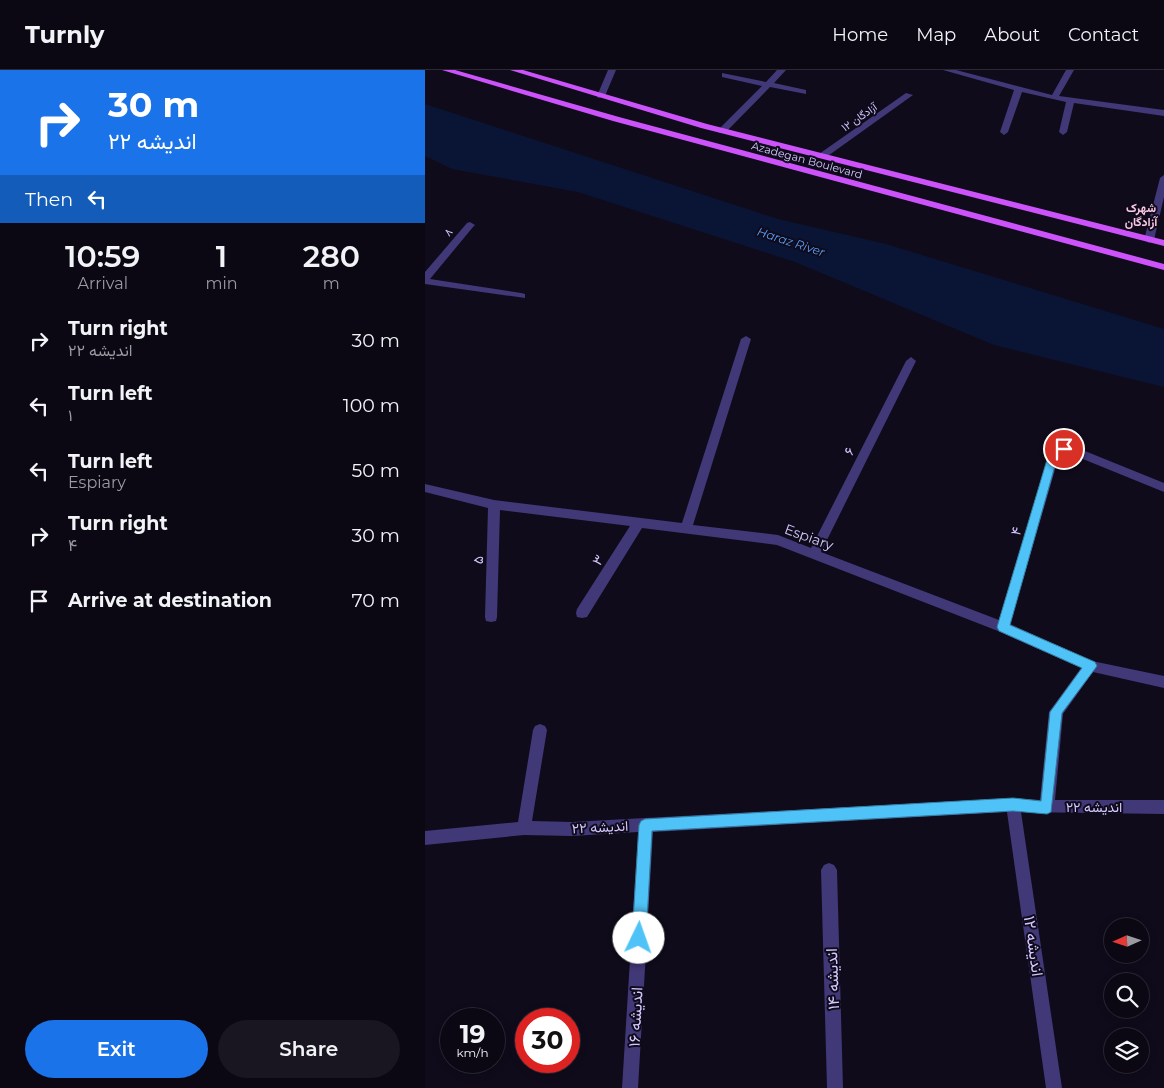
<!DOCTYPE html>
<meta charset="utf-8">
<style>
:root{--surface:#0b0814;--page:#191622;--text:#f1f3f6;--muted:#9a9aa0;--line:#2b2934;--accent:#1a73e8}
body{margin:0;font-family:Montserrat,Vazirmatn,sans-serif;background:var(--page);color:var(--text);height:100vh;display:flex;flex-direction:column;font-size:19px;white-space:nowrap}
*{box-sizing:border-box;margin:0}
p{font-size:16px;color:var(--muted)}
.icon{flex:none;width:28px;height:28px;fill:none;stroke:currentColor;stroke-width:2;stroke-linecap:round;stroke-linejoin:round}
.map{position:relative;flex:1;overflow:hidden}
.sheet{display:flex;flex-direction:column;background:var(--surface);width:425px}
.sheet>*{flex:none}
.guide{background:#1a73e8;color:#fff;overflow:hidden}
.needle{width:32px;rotate:267deg}
.tools{position:absolute;left:679px;top:848px;display:grid;gap:10px}
.tools a{display:grid;place-items:center;width:45px;height:45px;border-radius:50%;background:var(--surface);box-shadow:0 2px 8px #0003,0 0 0 1px var(--line);font-size:25px}
.speed{position:absolute;left:15px;top:938px;display:flex;gap:10px;font-size:25px;font-weight:700;text-align:center}
.speed>*{display:grid;place-content:center;width:65px;height:65px;border-radius:50%;background:var(--surface);box-shadow:0 2px 8px #0003,0 0 0 1px var(--line);line-height:1}
.speed small{font-size:12px;font-weight:400}
.speed .limit{border:8px solid #d22;background:#fff;color:#111}
.pin{position:absolute;display:grid;place-items:center;width:42px;height:42px;color:#fff;margin:-21px;border:2px solid #fff;border-radius:50%;box-shadow:0 1px 5px #0007}
.me{position:absolute;width:55px;margin:-28px;rotate:3deg;stroke-linejoin:round;filter:drop-shadow(0 0 4px #0008)}
.turn{display:flex;align-items:center;gap:18px;height:105px;padding:0 25px;font-size:22px}
.turn .icon{width:65px;height:65px;stroke-width:2.5}
.turn b{display:block;font-size:35px;line-height:42px}
.then{display:flex;align-items:center;height:48px;padding:0 25px;background:#0003;gap:10px;font-size:19px}
.eta{display:flex;justify-content:space-evenly;align-items:center;height:85px;text-align:center}
.eta b{font-size:30px;font-weight:600;line-height:35px}
.primary-button{display:flex;gap:10px;margin-top:auto;padding:10px 25px}
.primary-button a{flex:1;height:58px;border-radius:30px;background:var(--accent);color:#fff;font-size:20px;font-weight:600;line-height:58px;text-align:center}
.primary-button a+a{background:var(--page);color:var(--text)}
ul{padding:0;list-style:none}
li{display:flex;align-items:center;gap:15px;height:65px;padding:0 25px}
li div{flex:1}
li b{display:block;font-size:19px}
li em{font-style:normal}
header{display:flex;align-items:center;gap:30px;box-sizing:border-box;height:70px;padding:0 25px;background:var(--surface);border-bottom:1px solid var(--line)}
header strong{font-size:24px}
nav{display:flex;gap:28px;margin-inline-start:auto;font-size:18px}
main{display:flex;flex:1;min-height:0}
.map>svg:first-child{display:block}
.water{fill:#0a1535}
.lines{fill:none;stroke-linecap:round;stroke-linejoin:round}
.minor{fill:#413878;fill-rule:evenodd}
.major{fill:#cc52f9;fill-rule:evenodd}
.route{fill:#4fc3f7;stroke:#337fa1}
.labels{text-anchor:middle;stroke-width:4;stroke-linejoin:round;paint-order:stroke}
.far-street-label{font-size:11px;fill:#d3c7fd;stroke:#0f0b1b}
.far-neighbourhood-label{font-size:12px;font-weight:bold;fill:#fdc9e5;stroke:#0f0b1b}
.far-water-label{font-size:12px;font-style:italic;fill:#599ef9;stroke:#0f0b1b}
.street-label{font-size:14px;fill:#d3c7fd;stroke:#0f0b1b}
.near-street-label{font-size:16px;fill:#d3c7fd;stroke:#0f0b1b}
</style>
<header>
<strong>Turnly</strong>
<nav><a>Home</a><a>Map</a><a>About</a><a>Contact</a></nav>
</header>
<main>
<section class="sheet">
<div class="guide">
<div class="turn"><svg class="icon" aria-label="right" viewBox="0 0 24 24"><path d="M7 20v-9h11M14 6l5 5-5 5"/></svg><div><b>30 m</b>اندیشه ۲۲</div></div>
<div class="then">Then<svg class="icon" aria-label="left" viewBox="0 0 24 24"><path d="M17 20v-9H6M10 6l-5 5 5 5"/></svg></div>
</div>
<div class="eta">
<div><b>10:59</b><p>Arrival</p></div>
<div><b>1</b><p>min</p></div>
<div><b>280</b><p>m</p></div>
</div>
<ul>
<li><svg class="icon" aria-label="right" viewBox="0 0 24 24"><path d="M7 20v-9h11M14 6l5 5-5 5"/></svg><div><b>Turn right</b><p>اندیشه ۲۲</p></div><em>30 m</em></li>
<li><svg class="icon" aria-label="left" viewBox="0 0 24 24"><path d="M17 20v-9H6M10 6l-5 5 5 5"/></svg><div><b>Turn left</b><p>۱</p></div><em>100 m</em></li>
<li><svg class="icon" aria-label="left" viewBox="0 0 24 24"><path d="M17 20v-9H6M10 6l-5 5 5 5"/></svg><div><b>Turn left</b><p>Espiary</p></div><em>50 m</em></li>
<li><svg class="icon" aria-label="right" viewBox="0 0 24 24"><path d="M7 20v-9h11M14 6l5 5-5 5"/></svg><div><b>Turn right</b><p>۴</p></div><em>30 m</em></li>
<li><svg class="icon" aria-label="arrive" viewBox="0 0 24 24"><path d="M6 21V4h12l-3 4 3 4H6"/></svg><div><b>Arrive at destination</b></div><em>70 m</em></li>
</ul>
<div class="primary-button"><a>Exit</a><a>Share</a></div>
</section>
<div class="map">
<svg width="739" height="1018" viewBox="0 0 739 1018">
<rect width="100%" height="100%" fill="#0f0b1b"/>
<path class="water" d="M0 34 353 149 461 174 739 259V317L569 275 370 192 153 122 27 99 0 86Z"/>
<g class="lines">
<path class="minor" d="M183 0H191L180 26 173 28 172 26Z
M352 0H361L349 13 381 20V24L345 17 300 63H294V59L337 16 297 7V3L341 12Z
M518 0H531L627 25 641 0H649L634 26 739 40V46L649 33 642 62 638 65 634 62 641 32 597 22 583 62 579 65 575 62 589 20Z
M481 23 488 25 400 88H394V84Z
M739 105V127L729 170 724 173 719 170 735 108Z
M45 152 50 155 48 157 5 209 96 223 100 224V228L0 214V202L42 153Z
M321 266 326 269 268 455 353 465 386 478 481 291 486 287 491 291 396 482 574 550 625 380 639 375 650 377 739 413V422L648 385 640 383 634 386 585 554 667 591 739 606V618L668 602 638 644 630 730H739V744L596 742 637 1018H621L582 742 228 762 213 1018H197L213 762 147 766 99 765 0 775V761L93 752 108 660 110 656 115 654 120 656 122 660 107 751 147 752 588 728 615 730 624 642 656 598 573 561 352 475 217 458 162 547 157 548 152 547 151 543 152 539 205 456 75 440 72 547 71 551 66 552 61 551 60 547 63 438 0 422V414L69 430 257 453 316 269Z
M404 793 409 795 412 800 418 1018H402L396 800 399 795Z"/>
<path class="major" d="M17 0H30L194 47 739 194V200L188 51Z
M85 0H98L282 54 739 170V176L276 58Z"/>
</g>
<path class="route" d="M639 375 644 379 643 382 633 385 585 555 670 592 672 596 637 643 626 742 622 744 588 741 227 761 221 868 219 873 214 875 209 873 207 868 214 755 216 751 220 749 588 728 616 731 625 642 657 598 574 561 572 557 624 383 625 380Z"/>
<g class="labels">
<g class="far-street-label">
<text transform="translate(434 47) rotate(-35)" y="4">آزادگان ۱۲</text>
<text transform="translate(382 90) rotate(15)" y="4">Azadegan Boulevard</text>
<text transform="translate(23 162) rotate(-50)" y="4">۸</text>
</g>
<g class="far-neighbourhood-label">
<text x="716" y="142">شهرک<tspan x="716" dy="14">آزادگان</tspan></text>
</g>
<g class="far-water-label">
<text transform="translate(366 172) rotate(18)" y="4">Haraz River</text>
</g>
<g class="street-label">
<text transform="translate(424 381) rotate(-63)" y="5">۶</text>
<text transform="translate(591 461) rotate(-74)" y="5">۴</text>
<text transform="translate(384 467) rotate(20)" y="5">Espiary</text>
<text transform="translate(53 490) rotate(-89)" y="5">۵</text>
<text transform="translate(173 490) rotate(-58)" y="5">۳</text>
<text x="669" y="742">اندیشه ۲۲</text>
<text transform="translate(175 757) rotate(-3)" y="5">اندیشه ۲۲</text>
</g>
<g class="near-street-label">
<text transform="translate(609 876) rotate(82)" y="6">اندیشه ۱۲</text>
<text transform="translate(407 909) rotate(-92)" y="6">اندیشه ۱۴</text>
<text transform="translate(210 947) rotate(-87)" y="6">اندیشه ۱۶</text>
</g>
</g>
</svg>
<div class="tools">
<a><svg class="needle" viewBox="-14 -14 28 28"><path d="M0-13l5 13h-10z" fill="#e53935"/><path d="M0 13l5-13h-10z" fill="#9a9aa0"/></svg></a>
<a><svg class="icon" aria-label="search" viewBox="0 0 24 24"><circle cx="10" cy="10" r="6"/><path d="M15 15l6 6"/></svg></a>
<a><svg class="icon" aria-label="layers" viewBox="0 0 24 24"><path d="M12 4l9 5-9 5-9-5zM3 14l9 5 9-5"/></svg></a>
</div>
<div class="speed"><div>19<small>km/h</small></div><div class="limit">30</div></div>
<div class="pin" style="left:639px;top:379px;background:#d93025"><svg class="icon" aria-label="arrive" viewBox="0 0 24 24"><path d="M6 21V4h12l-3 4 3 4H6"/></svg></div>
<svg class="me" style="left:214px;top:868px" viewBox="-20 -20 40 40"><circle r="19" fill="#fff"/><path d="M0-13L10 11 0 6-10 11z" fill="#4fc3f7"/></svg>
</div>
</main>
